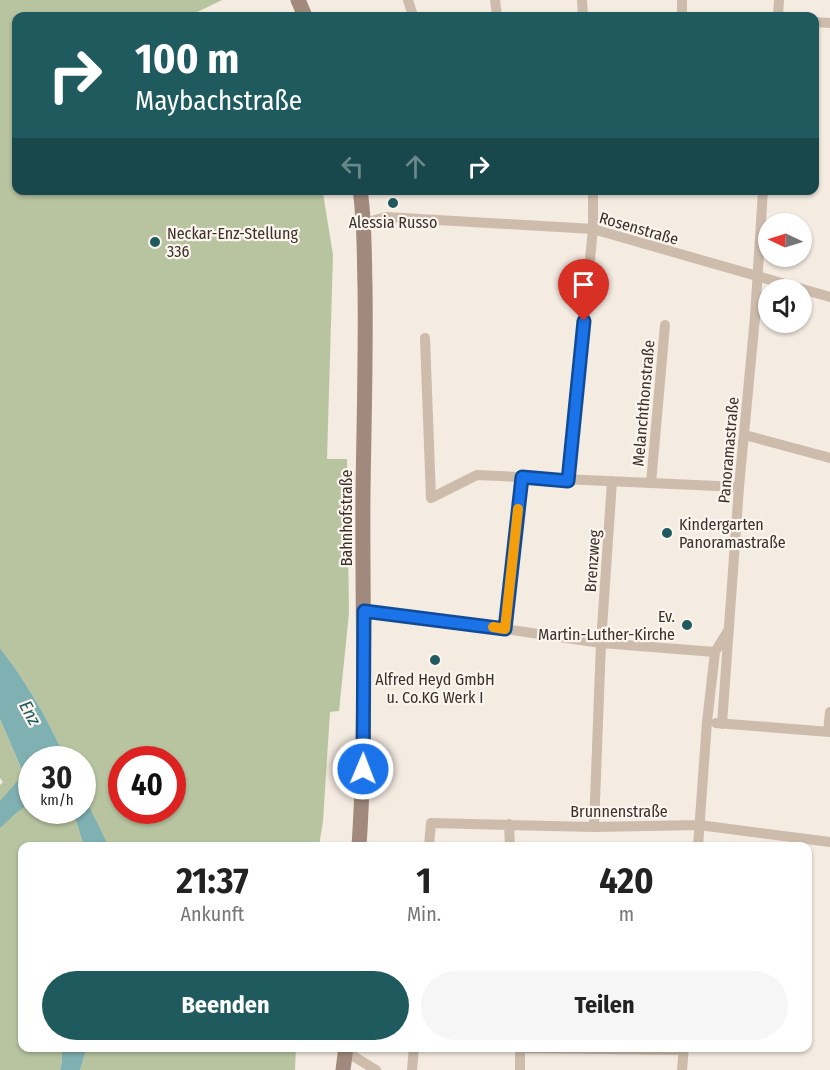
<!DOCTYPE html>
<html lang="de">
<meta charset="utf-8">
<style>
:root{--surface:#fff;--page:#f6f6f6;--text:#222;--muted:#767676;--accent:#1f5a5e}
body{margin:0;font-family:"Fira Sans Condensed",sans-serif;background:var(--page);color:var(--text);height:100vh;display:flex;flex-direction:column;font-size:22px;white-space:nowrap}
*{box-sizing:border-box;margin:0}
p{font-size:20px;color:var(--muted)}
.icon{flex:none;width:33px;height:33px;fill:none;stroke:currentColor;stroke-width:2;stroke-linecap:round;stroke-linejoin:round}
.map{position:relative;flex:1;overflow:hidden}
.details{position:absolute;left:18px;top:842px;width:794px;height:210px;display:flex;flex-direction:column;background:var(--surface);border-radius:12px;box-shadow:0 2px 4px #0004}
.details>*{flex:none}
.banner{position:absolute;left:12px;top:12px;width:807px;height:183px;border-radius:12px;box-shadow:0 2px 4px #0004;background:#1f5a5e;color:#fff;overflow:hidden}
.needle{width:39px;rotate:274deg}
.fabs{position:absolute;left:758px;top:213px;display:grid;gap:12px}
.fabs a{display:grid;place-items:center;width:54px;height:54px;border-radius:50%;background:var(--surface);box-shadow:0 2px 4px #0004;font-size:30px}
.speed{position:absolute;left:18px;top:746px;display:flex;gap:12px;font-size:30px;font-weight:700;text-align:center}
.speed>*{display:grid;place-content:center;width:78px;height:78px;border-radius:50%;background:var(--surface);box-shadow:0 2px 4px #0004;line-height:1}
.speed small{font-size:15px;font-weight:400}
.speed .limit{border:9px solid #d22;background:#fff;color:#111}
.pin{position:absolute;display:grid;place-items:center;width:51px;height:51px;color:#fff;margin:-62px -26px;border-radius:50% 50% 50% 0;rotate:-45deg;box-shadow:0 0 6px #0007}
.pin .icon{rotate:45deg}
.me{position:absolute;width:66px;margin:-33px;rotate:1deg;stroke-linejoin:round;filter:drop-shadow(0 0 4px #0008)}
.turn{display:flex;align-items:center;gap:21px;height:126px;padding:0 24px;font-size:27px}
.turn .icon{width:78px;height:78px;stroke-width:2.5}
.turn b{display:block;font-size:42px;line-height:51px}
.lanes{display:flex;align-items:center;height:57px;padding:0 24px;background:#0003;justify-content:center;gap:30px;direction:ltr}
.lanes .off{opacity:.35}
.eta{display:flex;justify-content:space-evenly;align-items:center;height:102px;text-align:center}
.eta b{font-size:36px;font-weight:700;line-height:42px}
.action{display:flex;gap:12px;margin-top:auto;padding:12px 24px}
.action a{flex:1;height:69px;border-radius:36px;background:var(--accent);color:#fff;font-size:24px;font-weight:700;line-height:69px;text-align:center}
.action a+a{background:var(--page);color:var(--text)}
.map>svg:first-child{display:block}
.green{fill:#b8c4a0;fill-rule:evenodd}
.water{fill:#7fb0b2}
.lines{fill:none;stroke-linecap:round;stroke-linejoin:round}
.street{stroke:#cdbbac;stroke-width:10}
.secondary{stroke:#a18a7d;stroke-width:15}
.route-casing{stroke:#114b97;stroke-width:15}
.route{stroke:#1a73e8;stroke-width:10}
.slow{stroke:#f59e0b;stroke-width:10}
.poi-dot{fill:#1f5a5e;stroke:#fbf5ee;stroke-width:2}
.labels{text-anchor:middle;stroke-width:4.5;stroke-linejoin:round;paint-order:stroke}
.poi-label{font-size:16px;fill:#3b302b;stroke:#fbf5ee}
.street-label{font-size:16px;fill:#3b302b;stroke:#fbf5ee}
.water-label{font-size:18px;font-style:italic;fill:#1f5a5e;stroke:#fbf5ee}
</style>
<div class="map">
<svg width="830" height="1070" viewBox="0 0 830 1070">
<rect width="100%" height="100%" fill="#f4ebe1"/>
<path class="green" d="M0 0H222L189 16H16V190H299L323 193 333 255 327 459H347L349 613 339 711 330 712 323 821 319 846H107L83 794 82 759H66C47 718 28 684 0 648ZM122 759H172V810H122Z
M0 719 22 770H28L31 772 32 810H71L76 821 84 846H22V1047H62V1062L60 1070H0V785L3 782 0 778Z
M87 1047H296L295 1070H80Z"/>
<path class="water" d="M0 648C28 684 47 718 66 759H32L31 803 16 813 0 828V801L27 770H22L0 719Z
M83 794 106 841 107 846H84L76 821 71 810H82Z
M62 1047H87L80 1070H60L62 1062Z"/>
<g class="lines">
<path class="street" d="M408 0 413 16
M495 0 497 16
M582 0 583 16
M682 16V0
M778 16 779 0
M814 22 830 23
M364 223 386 217 593 229 830 297
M425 338 431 498 477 475 739 487
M745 435 830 458
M568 481 593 229V190
M651 483 665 325
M364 611 505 629 601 643 715 652
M505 629 522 477
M716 723 830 732
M722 724 739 487 755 317 763 190
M828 732 830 712
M509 824 510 846
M594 827 601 643 612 481
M429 846 431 823 594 827 699 825 830 842
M698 846 707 722 715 652 729 629
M520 1047V1070
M520 1048 684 1050
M345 1055 353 1056 376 1070
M412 1070 414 1047
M682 1070 684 1047"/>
<path class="secondary" d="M298 0 305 16
M359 846C367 728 362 609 363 491 364 422 366 354 365 286 364 254 365 222 360 190
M343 1070 346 1047"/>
</g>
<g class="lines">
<defs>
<path id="route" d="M363 769 364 611 505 629 522 477 568 481 584 321"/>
</defs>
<use href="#route" class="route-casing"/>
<use href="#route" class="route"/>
<path class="slow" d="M493 627 505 629 518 509"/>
</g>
<g class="poi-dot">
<circle cx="393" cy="203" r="6"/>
<circle cx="155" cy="242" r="6"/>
<circle cx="667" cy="533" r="6"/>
<circle cx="687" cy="625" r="6"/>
<circle cx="435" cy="660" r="6"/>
</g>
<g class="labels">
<g class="poi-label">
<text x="393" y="228">Alessia Russo</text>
<text x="167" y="239" text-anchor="start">Neckar-Enz-Stellung<tspan x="167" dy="18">336</tspan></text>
<text x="679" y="530" text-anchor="start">Kindergarten<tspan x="679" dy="18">Panoramastraße</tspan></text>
<text x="675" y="622" text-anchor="end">Ev.<tspan x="675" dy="18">Martin-Luther-Kirche</tspan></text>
<text x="435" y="685">Alfred Heyd GmbH<tspan x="435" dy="18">u. Co.KG Werk I</tspan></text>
</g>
<g class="street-label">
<text transform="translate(639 228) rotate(16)" y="6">Rosenstraße</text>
<text transform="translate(643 403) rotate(-85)" y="6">Melanchthonstraße</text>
<text transform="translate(728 450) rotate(-85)" y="6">Panoramastraße</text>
<text transform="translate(346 518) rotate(-90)" y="6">Bahnhofstraße</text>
<text transform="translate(592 561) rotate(-86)" y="6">Brenzweg</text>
<text x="619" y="817">Brunnenstraße</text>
</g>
<g class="water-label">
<text transform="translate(30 713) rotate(61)" y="6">Enz</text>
</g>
</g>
</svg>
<div class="fabs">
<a><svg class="needle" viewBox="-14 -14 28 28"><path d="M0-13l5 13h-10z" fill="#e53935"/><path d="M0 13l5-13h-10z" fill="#767676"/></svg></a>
<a><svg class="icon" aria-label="sound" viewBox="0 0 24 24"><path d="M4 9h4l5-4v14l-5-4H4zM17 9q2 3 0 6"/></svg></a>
</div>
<div class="speed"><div>30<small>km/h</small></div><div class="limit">40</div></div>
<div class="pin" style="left:584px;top:321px;background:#d93025"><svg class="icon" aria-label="arrive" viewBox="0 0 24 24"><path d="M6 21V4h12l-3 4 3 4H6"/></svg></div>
<svg class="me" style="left:363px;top:769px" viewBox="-20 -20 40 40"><circle r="17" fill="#1a73e8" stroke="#fff" stroke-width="3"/><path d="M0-11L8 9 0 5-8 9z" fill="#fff"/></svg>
<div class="banner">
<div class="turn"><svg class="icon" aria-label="right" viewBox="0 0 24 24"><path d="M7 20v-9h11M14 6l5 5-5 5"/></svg><div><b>100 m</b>Maybachstraße</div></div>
<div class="lanes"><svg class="icon off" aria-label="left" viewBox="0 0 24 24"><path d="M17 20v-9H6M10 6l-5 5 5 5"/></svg><svg class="icon off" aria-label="ahead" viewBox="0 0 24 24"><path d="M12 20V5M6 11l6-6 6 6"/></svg><svg class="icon" aria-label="right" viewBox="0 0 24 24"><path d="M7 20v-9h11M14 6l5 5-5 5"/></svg></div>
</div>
<section class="details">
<div class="eta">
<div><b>21:37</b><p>Ankunft</p></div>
<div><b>1</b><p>Min.</p></div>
<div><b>420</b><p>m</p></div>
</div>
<div class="action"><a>Beenden</a><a>Teilen</a></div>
</section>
</div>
